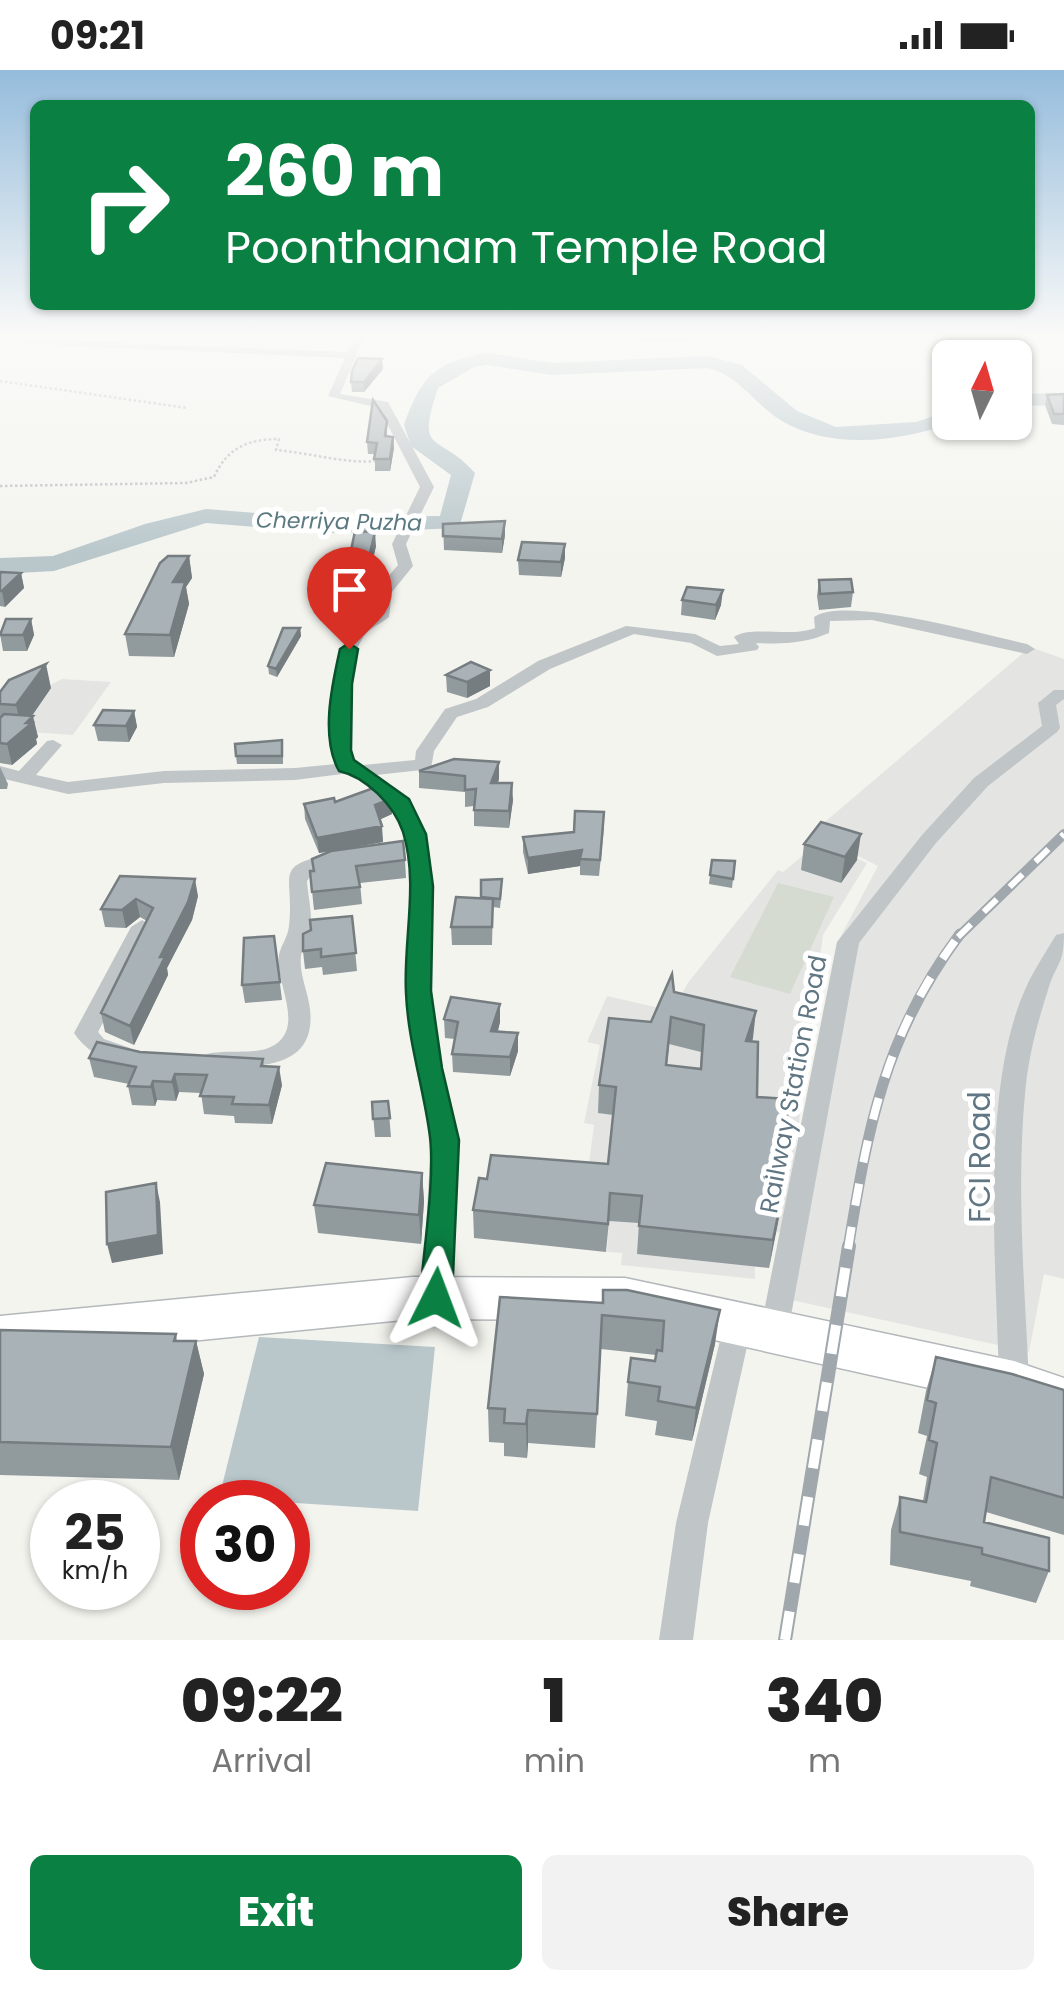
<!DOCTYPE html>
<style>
:root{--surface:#fff;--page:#f2f2f2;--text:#222;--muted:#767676;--accent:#0b8043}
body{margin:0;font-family:Poppins,sans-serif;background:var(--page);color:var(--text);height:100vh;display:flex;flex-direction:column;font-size:38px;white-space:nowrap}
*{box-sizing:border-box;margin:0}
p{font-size:32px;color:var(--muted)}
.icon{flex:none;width:55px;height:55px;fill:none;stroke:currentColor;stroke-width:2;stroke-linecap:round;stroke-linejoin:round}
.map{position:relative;height:1570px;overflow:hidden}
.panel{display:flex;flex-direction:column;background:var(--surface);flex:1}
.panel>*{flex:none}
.hud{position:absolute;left:30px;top:30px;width:1005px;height:210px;border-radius:15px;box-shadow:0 2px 8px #0004;background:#0b8043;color:#fff;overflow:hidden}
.needle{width:65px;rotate:5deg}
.buttons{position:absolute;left:932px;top:270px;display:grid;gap:20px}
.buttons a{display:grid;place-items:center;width:100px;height:100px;border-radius:15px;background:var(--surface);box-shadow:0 2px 8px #0004;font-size:50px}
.speed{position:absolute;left:30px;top:1410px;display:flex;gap:20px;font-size:50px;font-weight:700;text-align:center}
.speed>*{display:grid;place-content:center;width:130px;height:130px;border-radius:50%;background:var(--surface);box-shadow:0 2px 8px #0004;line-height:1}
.speed small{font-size:25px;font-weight:400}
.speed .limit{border:15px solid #d22;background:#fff;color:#111}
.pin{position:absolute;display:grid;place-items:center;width:85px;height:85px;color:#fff;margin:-102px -42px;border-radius:50% 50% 50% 0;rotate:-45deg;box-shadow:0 0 10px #0007}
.pin .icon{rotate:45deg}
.me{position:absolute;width:110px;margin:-55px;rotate:3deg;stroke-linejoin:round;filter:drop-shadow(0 0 8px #0008)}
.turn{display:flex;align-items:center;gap:35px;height:210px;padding:0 30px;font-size:45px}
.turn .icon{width:130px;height:130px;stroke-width:2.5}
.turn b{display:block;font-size:70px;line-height:85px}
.eta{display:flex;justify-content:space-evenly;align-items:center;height:170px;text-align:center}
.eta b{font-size:60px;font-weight:800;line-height:70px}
.button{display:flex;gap:20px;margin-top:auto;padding:20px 30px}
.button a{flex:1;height:115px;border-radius:15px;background:var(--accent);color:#fff;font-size:40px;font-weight:800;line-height:115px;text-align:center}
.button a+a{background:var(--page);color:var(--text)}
.status{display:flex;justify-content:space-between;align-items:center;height:70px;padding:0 50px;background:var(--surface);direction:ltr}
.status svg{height:28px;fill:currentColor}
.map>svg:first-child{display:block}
.built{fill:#e4e5e3}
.green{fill:#d5dbd0}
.water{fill:#b9c7cb}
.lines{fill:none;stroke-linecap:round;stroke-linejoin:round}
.river{fill:#b9c7cb;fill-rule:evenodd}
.highway-casing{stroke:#b4b8bb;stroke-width:3}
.path{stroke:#bcbec0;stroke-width:2.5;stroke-dasharray:2.5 2.5;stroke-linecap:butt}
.street{fill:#c0c5c8;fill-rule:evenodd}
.highway{fill:#fff;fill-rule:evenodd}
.rail-far2-casing{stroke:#a0a8ad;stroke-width:10}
.rail-far1-casing{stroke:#a0a8ad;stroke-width:11}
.rail-casing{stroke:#a0a8ad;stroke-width:14}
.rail-far2{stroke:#fff;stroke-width:6;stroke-dasharray:18;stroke-linecap:butt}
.rail-far1{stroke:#fff;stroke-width:8;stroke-dasharray:22;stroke-linecap:butt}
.rail{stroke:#fff;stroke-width:10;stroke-dasharray:29;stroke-linecap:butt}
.wall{fill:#919a9d;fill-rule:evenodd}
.shaded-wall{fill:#767d80}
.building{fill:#a9b3b7;stroke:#767d80;stroke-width:2.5;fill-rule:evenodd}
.route{fill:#0b8043;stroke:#07532c;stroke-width:2.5}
.labels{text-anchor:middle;stroke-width:10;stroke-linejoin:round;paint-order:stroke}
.far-water-label{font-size:22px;font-style:italic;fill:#5b7981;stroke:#fff}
.street-label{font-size:25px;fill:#607683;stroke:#fff}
.near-street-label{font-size:30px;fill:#607683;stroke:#fff}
</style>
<div class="status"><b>09:21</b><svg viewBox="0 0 49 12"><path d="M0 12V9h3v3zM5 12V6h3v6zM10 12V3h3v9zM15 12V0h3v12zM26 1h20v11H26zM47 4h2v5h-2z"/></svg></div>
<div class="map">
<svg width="1064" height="1570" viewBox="0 0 1064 1570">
<rect width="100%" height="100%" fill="#f4f4ef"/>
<path class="built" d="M1030 577 1064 589V1209L1044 1204 1029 1282 773 1226 784 1161 754 1167 755 1209 621 1195 622 1183 607 1182 609 1151 586 1115 594 1055 584 1053 600 975 587 972 607 926 673 941 687 914 778 800 783 802 819 772 867 793 823 865 786 1154 837 873 878 796 812 763Z
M62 609 111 612 73 665 0 660V651L14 634Z"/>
<path class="green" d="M778 813 834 827 790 924 730 907Z"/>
<path class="water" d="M259 1267 435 1277 418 1441 219 1428Z"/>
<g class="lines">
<path class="river" d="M488 283 552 293 708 286 742 295 797 341 836 357 916 352 950 341V352H955C902 371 833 381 782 351 754 334 740 306 708 298L552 305 488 295 474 297 438 318C415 387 438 361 475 403L459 458 335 463 206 453 54 501 0 504V488L53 486 145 454 206 439 316 448 440 446 451 405 411 376 404 355C422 306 434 292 488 283Z
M1064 323V335L1015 336V324Z"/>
<defs>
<path id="highway" d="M413 1207 625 1208 1014 1291 1064 1308V1354L1014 1337 625 1250 413 1249 0 1290V1246Z"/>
</defs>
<use href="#highway" class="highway-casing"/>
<path class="path" d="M0 311 187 338
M0 416 186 413 214 407C227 378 248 369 279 369L276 380C310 383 346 394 379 391"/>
<path class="street" d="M357 265H369L360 276 340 324 388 332 434 417 406 474 413 496 392 522 389 547C381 554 370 557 364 566 342 598 344 656 354 691L363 695 415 690 416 681 445 639 476 629 538 591 626 556 695 564 720 576 739 574 734 567C751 555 790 568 815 558L814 547C845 525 986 565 1027 574L1035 579 1027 584 872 550 830 551 829 563C804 574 782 574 756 573L759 577 757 580 717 586 691 573 634 564 550 599 488 637 457 647 434 681 431 699 376 705 408 730 425 764 431 816 429 921 440 998 457 1070 450 1228 446 1236 436 1240 426 1236 422 1228 431 1070 416 998 407 921 411 816 405 764 393 737 350 703 295 710 164 713 68 724 0 708V696L19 701 47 671 53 670 62 675 36 705 68 712 164 701 295 698 336 694C325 648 325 568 373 545L376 521 398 495 392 474 420 417 379 338 328 326 345 288 30 274 26 273V269L347 282Z
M484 265 689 266 701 265 692 272 489 268Z
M1054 620H1064V629L1056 635 1060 658 1057 662 988 716 936 773 859 873 788 1262 784 1271 774 1274 764 1271 760 1262 837 872 922 765 974 708 1042 656 1038 633Z
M340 782 347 784 350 788 347 792 314 801 307 811C308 826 312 841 311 857 310 867 302 876 301 886 299 904 308 922 310 939 317 1001 256 996 215 998L207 996 203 990 207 984C228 978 257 987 276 974 304 954 275 913 279 885 281 875 288 867 289 856 295 801 269 796 340 782Z
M142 850 153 857 98 962 104 969 130 978 134 984 130 990C108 995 86 981 74 963L131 857Z
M1064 863C1064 896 1056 893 1048 920 1037 954 1028 988 1025 1024 1016 1120 1025 1218 1029 1314L1024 1323 1014 1327 1004 1323 999 1314C997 1199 978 1014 1029 911 1037 895 1047 880 1056 865Z
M738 1242 748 1245 752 1254 708 1453 693 1570H659L676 1453 724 1254 728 1245Z"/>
<use href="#highway" class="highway"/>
<defs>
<path id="rail-far2" d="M958 867 1064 764"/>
<path id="rail-far1" d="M848 1179C868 1057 884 966 960 864"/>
<path id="rail" d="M785 1570 849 1176"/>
</defs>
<use href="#rail-far2" class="rail-far2-casing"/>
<use href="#rail-far1" class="rail-far1-casing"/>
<use href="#rail" class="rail-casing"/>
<use href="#rail-far2" class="rail-far2"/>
<use href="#rail-far1" class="rail-far1"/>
<use href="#rail" class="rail"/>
</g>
<path class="wall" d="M382 289 383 299 364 322H352L351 312Z
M1064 324V355L1052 354 1045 335 1047 325Z
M387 362V366L393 367 394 378 390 401H375V384H368L367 372Z
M505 451V465L502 483 444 480 443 454Z
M376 476 368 510H349L348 495Z
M189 486 192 508 186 517 189 534 174 587 129 586 125 564Z
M565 488 561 507 519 505 518 490Z
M0 502 21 503 24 518 5 537 0 536Z
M819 510 853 522 851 537 819 540 817 526Z
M682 530 721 535 715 550 681 545Z
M31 549 34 565 27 581H3L0 564Z
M300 558 301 566 277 607 269 604 268 596Z
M490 600V616L467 628 447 622 446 605Z
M51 618 32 646 38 667 36 669 37 674 12 695 0 693V622Z
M134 641 137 657 129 672 98 671 94 655Z
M283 679V694H237L236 686Z
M0 697 8 714 7 719H0Z
M419 701 499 709 498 713 513 730 509 758 474 756V736L465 737V722L419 718Z
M391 729 392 744 380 749 383 772 332 781 405 790 406 808 360 813 362 834 314 840 310 801H314L331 781 319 783 305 749 304 734Z
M604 758 599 806 580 805V796L528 804 523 782V767Z
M804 774 857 790 841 813 801 800Z
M712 790 735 791 732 818 709 814Z
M120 806 198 826 192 850 167 898 168 905 134 975 105 962 101 943 147 851 140 847 126 858 105 857 101 839Z
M502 818 500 838 493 837 492 875H452L451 857 481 829Z
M352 846 357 901 323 905 322 897 305 899 303 881Z
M274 866 282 930 245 933 242 915Z
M674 922 753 968 752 971 757 1027 787 1100 769 1198 637 1184 639 1153 609 1151 606 1182 474 1168 473 1140 487 1109 608 1094 613 1045 598 1043 599 1015 651 952ZM669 974 701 982 700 999 667 995Z
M444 949 500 952 498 962 518 981 510 1006 453 1002 452 984 455 969 445 968Z
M140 982 263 989 264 996 282 1015 272 1054 235 1053 234 1046 204 1044 201 1023 179 1022 176 1031 157 1030 155 1036 132 1035 128 1016 129 1014 94 1007 89 988Z
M388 1031 391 1067H375L372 1032Z
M422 1103 424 1131 421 1174 318 1163 314 1135Z
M603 1220 715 1274 692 1371 655 1365 657 1351 625 1346 628 1312 655 1291 656 1285 601 1279 595 1378 528 1373 527 1388 504 1386V1373L489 1372 488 1338 603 1233Z
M0 1260 176 1264 177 1271H196L204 1304 179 1410 0 1405Z
M936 1287 1064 1320V1465L986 1442 984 1452 1049 1501 1036 1533 970 1516 971 1511 890 1495 891 1460 900 1427 923 1431 927 1407 919 1404 927 1366 918 1363 926 1321Z"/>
<path class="shaded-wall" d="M382 289 383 299 364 322V312Z
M393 367 394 378 390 401V389Z
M505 451V465L502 483V469Z
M375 462 376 476 368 510 367 495Z
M565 474V488L561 507V492Z
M189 486 192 508 186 517 189 534 174 587 170 565 173 512Z
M21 503 24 518 5 537 2 521Z
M723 520 721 535 715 550 716 535Z
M31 549 34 565 27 581 23 565Z
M300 558 301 566 277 607 276 599Z
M46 594 51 618 28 651 33 646 38 667 36 669 37 674 12 695 7 674 22 660 16 635Z
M490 600V616L467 628V612Z
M134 641 137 657 129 672 126 656Z
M499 692V709L491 729V713Z
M512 713 513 730 509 758V741Z
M391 729 392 744 377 751 375 735Z
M382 756 383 772 319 783 317 768Z
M861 764 857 790 841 813 845 787Z
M582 780 580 796 528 804V788Z
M195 809 198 826 192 850 167 898 168 905 134 975 130 956Z
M136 829 140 847 126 858 122 840Z
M500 934V952L492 980 491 961Z
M756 941 753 968 743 998 746 971Z
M518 963V981L510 1006V987Z
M279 997 282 1015 272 1054 269 1035Z
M175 1004 179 1022 176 1031 172 1012Z
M153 1011 157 1030 155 1036 151 1017Z
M787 1100 783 1128 769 1198 773 1170Z
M422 1103 424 1131 421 1174 419 1145Z
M156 1113 160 1132 163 1184 112 1193 107 1174Z
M720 1240 715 1274 692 1371 696 1338Z
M196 1271 204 1304 179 1410 171 1377Z
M528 1340V1373L527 1388 526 1354Z"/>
<path class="building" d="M358 288 382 289 364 312H351L352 301Z
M1064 324V344H1054L1047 325Z
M373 330 387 351 385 366 393 367 390 389H374L377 373 367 372Z
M505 451 502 469 443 466V454Z
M355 461 375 462 367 495H348Z
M522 472 565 474 561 492 518 490Z
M168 486H189L173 512H185L170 565 125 564 160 493Z
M0 502 21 503 2 521H0Z
M851 509 853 522 820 524 819 510Z
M687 517 723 520 716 535 682 530Z
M6 549H31L23 565H0Z
M283 558H300L276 599 268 596Z
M471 592 490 600 467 612 446 605Z
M46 594 16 635 0 634V622L9 610Z
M103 640 134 641 126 656 94 655Z
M4 644 33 646 26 653H32L7 674 0 673V648Z
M282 670V686H236L235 674Z
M454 689 499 692 491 713H512L509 741 474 740 476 719 465 720V706L419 701Z
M379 716 391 729 375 735 382 756 317 768 304 734 334 728 335 732Z
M575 741 604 742 600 790 580 789 582 780 528 788 523 767 574 762Z
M821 752 861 764 845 787 804 774Z
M403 771 405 790 356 796 360 817 312 822 310 801H314L312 789 331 781Z
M712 790 735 791 733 809 710 805Z
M120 806 195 809 188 832 160 887H165L130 956 101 943 153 838 136 829 122 840 101 839Z
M502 809 500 829 481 827V810Z
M456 827 493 829 492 857H451Z
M352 846 356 883 321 887V879L303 881V864L311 860 310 850Z
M274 866 280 912 242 915 244 868Z
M672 904 674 922 756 941 746 971 758 972 757 1027 787 1029V1100L773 1170 639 1156 642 1126 610 1123 608 1154 473 1140 479 1108 487 1109 491 1085 608 1094 616 1017 599 1015 609 948 651 952ZM671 947 704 955 701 999 666 995Z
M451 927 500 934 491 961 518 963 510 987 452 984 458 952 444 949Z
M97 972 140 982 263 989 261 996 279 997 269 1035 232 1034 234 1027 200 1026 207 1005 175 1004 172 1012 153 1011 151 1017 128 1016 136 997 89 988Z
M388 1031 390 1048 373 1049 372 1032Z
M326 1093 422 1103 419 1145 314 1135Z
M156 1113 158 1165 107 1174 106 1122Z
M603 1220H627L720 1240 696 1338 658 1331 660 1317 628 1312 631 1288 655 1291 657 1280 662 1281 664 1251 602 1245 597 1344 528 1340 526 1354 504 1353 505 1339 488 1338 500 1227 603 1233Z
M0 1260 176 1264 174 1271H196L171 1377 0 1372Z
M936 1287 1012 1304 1064 1320V1428L991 1407 984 1452 1049 1468V1501L982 1484V1478L900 1462V1427L926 1432 937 1373 929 1370 936 1333 927 1330Z"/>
<linearGradient id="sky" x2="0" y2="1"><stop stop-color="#95bcdc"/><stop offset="0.55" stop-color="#fafaf8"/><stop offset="1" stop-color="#fafaf8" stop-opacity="0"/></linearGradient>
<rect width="1064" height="485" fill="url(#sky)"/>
<path class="route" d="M349 573 358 579 352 614 351 680 354 690 409 729 426 764 433 816 431 921 442 998 459 1070 452 1228 447 1238 436 1242 425 1238 420 1228C423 1182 435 1112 430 1067 424 1019 408 972 406 923 403 871 419 813 403 762 394 735 366 707 339 701 320 667 332 615 340 579Z"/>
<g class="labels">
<g class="far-water-label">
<text transform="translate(339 451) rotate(1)" y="8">Cherriya Puzha</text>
</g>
<g class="street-label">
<text transform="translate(793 1014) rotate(-79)" y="9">Railway Station Road</text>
</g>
<g class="near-street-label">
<text transform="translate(980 1087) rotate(-90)" y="10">FCI Road</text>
</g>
</g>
</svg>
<div class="buttons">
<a><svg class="needle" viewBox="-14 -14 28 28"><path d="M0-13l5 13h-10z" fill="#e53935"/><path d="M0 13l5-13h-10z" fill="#767676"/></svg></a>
</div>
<div class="speed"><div>25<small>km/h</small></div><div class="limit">30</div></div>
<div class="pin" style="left:349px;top:579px;background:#d93025"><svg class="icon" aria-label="arrive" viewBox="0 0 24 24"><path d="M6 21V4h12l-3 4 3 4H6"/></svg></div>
<svg class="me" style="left:436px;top:1228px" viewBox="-20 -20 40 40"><path d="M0-17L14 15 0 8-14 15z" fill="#0b8043" stroke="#fff" stroke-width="4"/></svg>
<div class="hud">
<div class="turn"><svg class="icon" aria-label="right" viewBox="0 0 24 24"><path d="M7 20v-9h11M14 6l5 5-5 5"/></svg><div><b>260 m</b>Poonthanam Temple Road</div></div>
</div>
</div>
<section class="panel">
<div class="eta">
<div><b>09:22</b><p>Arrival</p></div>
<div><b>1</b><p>min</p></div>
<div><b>340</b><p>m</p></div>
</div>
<div class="button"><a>Exit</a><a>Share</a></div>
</section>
